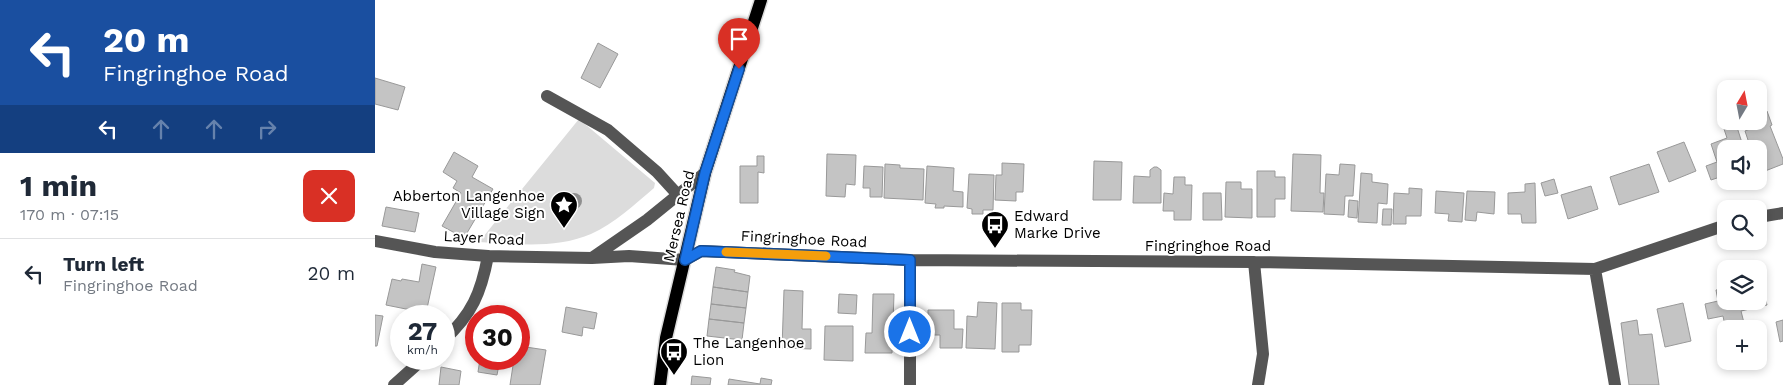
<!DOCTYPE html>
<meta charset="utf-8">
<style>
:root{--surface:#fff;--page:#f6f6f7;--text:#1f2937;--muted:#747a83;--line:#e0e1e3}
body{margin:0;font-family:"Work Sans",sans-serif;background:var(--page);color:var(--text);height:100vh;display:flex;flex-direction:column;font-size:19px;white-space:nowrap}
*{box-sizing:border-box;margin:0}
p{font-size:16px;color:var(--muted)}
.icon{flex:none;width:28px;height:28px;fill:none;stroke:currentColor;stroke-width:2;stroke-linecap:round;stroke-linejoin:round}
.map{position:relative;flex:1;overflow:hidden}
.side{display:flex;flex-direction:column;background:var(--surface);width:375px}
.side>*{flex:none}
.banner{background:#1a4fa0;color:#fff;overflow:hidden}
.needle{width:32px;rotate:10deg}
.controls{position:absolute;left:1342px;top:80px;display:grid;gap:10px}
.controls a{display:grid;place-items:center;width:50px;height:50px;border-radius:10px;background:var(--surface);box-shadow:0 2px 8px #0003;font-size:25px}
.speed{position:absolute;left:15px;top:305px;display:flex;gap:10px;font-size:25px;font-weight:700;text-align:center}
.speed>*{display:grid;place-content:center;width:65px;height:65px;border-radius:50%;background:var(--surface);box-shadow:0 2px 8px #0003;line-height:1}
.speed small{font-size:12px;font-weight:400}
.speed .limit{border:8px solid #d22;background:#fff;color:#111}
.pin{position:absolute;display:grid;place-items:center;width:42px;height:42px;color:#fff;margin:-51px -21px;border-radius:50% 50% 50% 0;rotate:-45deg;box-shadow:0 0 5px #0007}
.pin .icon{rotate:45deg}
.me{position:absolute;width:55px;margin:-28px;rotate:0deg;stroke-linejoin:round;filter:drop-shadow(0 0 4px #0008)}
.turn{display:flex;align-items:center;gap:18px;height:105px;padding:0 20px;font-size:22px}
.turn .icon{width:65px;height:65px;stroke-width:2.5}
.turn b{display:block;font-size:35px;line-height:42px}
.lanes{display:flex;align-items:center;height:48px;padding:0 20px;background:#0003;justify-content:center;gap:25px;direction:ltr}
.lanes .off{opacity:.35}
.round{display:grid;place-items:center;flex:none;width:52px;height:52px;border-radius:10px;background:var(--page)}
.overview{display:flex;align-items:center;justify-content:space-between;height:85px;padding:0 20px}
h1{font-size:30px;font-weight:700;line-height:38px}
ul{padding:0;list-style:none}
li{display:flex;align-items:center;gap:15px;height:70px;padding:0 20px;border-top:1px solid var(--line)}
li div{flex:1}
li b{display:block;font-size:19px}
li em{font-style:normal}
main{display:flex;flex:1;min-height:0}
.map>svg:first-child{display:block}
.green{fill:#dcdcdc}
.building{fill:#c4c4c4;stroke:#999}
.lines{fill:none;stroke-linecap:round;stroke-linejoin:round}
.major-casing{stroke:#dbdbdb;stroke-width:15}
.minor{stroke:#555;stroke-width:12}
.major{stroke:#000;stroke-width:12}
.tree{fill:#8f8f8f}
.route-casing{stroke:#114b97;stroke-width:12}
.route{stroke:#1a73e8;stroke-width:9}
.slow{stroke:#f59e0b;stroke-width:9}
.labels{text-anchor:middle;stroke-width:4;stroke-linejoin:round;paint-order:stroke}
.poi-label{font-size:15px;fill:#000;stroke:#fff;text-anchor:start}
.street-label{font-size:15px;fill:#000;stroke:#fff}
</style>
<main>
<section class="side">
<div class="banner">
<div class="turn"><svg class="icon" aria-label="left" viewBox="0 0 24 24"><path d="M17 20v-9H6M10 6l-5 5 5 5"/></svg><div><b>20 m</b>Fingringhoe Road</div></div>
<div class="lanes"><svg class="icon" aria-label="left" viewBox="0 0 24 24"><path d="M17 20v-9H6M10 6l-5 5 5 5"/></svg><svg class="icon off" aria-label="ahead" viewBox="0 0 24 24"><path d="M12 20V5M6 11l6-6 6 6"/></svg><svg class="icon off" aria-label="ahead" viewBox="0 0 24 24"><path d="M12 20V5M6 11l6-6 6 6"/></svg><svg class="icon off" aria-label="right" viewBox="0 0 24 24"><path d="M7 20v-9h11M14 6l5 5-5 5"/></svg></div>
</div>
<div class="overview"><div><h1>1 min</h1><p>170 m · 07:15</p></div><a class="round" style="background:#d93025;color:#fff"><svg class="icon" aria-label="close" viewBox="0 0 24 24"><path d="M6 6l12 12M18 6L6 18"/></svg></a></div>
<ul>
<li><svg class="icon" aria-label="left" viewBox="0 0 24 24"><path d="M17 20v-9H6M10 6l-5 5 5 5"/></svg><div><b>Turn left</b><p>Fingringhoe Road</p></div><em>20 m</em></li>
</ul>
</section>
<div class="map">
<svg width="1408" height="385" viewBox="0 0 1408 385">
<rect width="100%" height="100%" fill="#fff"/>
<path class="green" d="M204 119 280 183 279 188C260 204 239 224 216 234 181 249 142 244 104 242Z"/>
<path class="building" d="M223 43 243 54 225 88 206 78Z
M0 78 30 87 23 110 0 104Z
M1392 111 1397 125 1395 126 1408 159V164L1385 173 1384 168V149H1376L1370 131 1385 125 1384 115Z
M1351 121H1360L1369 149H1351V175L1336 180 1331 166 1342 162 1336 144 1352 138 1347 123Z
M1309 142 1321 171 1294 182 1282 152Z
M79 152 103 166 97 177 118 189 89 238 67 226 86 193 78 188 82 181 68 172Z
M452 154 481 155 480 185 471 184 470 197 451 196Z
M918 154 946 155 945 193H949L948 212 916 211Z
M382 156H389V173L383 172V203H365V166H382Z
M719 161 747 162 746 200H718Z
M627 163 649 164 648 192H641V201L620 200 621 175H627Z
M510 164 525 165V168L549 169 548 200 509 198Z
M965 164 980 165 978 196H970L969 215 949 214 951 174 964 175Z
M1274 164 1284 192 1244 205 1235 177Z
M489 166 508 167 507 197H495V188H488Z
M552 166 579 168 578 191 588 192V207L569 206V208H560L561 204 550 203Z
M779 167H782L786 170V203H758L759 176 775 177V170Z
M882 171H900V177H910V199H900V217H882Z
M986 173 997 174V182L1013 184 1012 204 1003 203 1002 223 983 222Z
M594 174 619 175 618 210H608V214H597V209L592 208Z
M799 177H810V185H817L816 220H799V211H788L789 193 798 194Z
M1179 179 1183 193 1170 196 1166 183Z
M851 182H866V189H877V218L850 217Z
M1160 183 1161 223H1147L1146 214H1133V193L1150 192V184Z
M1216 186 1223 209 1193 219 1186 195Z
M1034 188 1047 189 1046 216H1031V224H1018L1019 193 1034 194Z
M1061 191 1089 193 1087 222 1073 221 1074 214 1060 213Z
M1092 191 1120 192 1119 214 1102 212 1101 221 1090 220Z
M828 193H846L847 220H828Z
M974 200 983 201 982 218 973 217Z
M11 207 44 213 40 232 7 226Z
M1008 209H1017L1016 225H1007Z
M47 264 61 267 51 313 11 305 17 279 26 281 27 279 44 282Z
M341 267 360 270 359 272 375 276 373 292 338 287Z
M1384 273 1392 305 1366 311 1370 327 1351 329V331L1348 316 1333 319 1330 304 1343 301 1341 290 1351 288V301H1384Z
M338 287 373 292 371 308 336 304Z
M409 290 428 291 427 329H436V349L407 348Z
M464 294 482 295 481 314 463 313Z
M498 294H519L517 353H490L491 333H497Z
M603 302 622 303 620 349 591 348 592 316 602 317Z
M627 303H646V310H657L656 345H644V352H627Z
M1308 303 1316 341 1290 347 1282 309Z
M336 304 371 308 369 323 334 319Z
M191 307 222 313 219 329 208 327 207 336 187 332Z
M553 310H579V329H588L587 348H565V335H553Z
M0 315 8 316 2 346H0Z
M334 319 369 323 367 340 332 336Z
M1262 320 1264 335 1277 334 1284 385H1254L1246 323Z
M1408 320V341L1405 342 1401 322Z
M450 326H478V361L449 360Z
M144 346 171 350 165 385H135L139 359H144Z
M105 359H125L122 375 103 372Z
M66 367 86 371 84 385H64Z
M317 376 336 378 335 385H316Z
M386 378 397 380 396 385H353L354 379 385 384Z"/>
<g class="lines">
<defs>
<path id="major" d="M285 385 291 338 330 173 386 0"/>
</defs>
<use href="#major" class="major-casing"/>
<path class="minor" d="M172 96 233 130 282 172 303 195
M1384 217 1408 213
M0 241 60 252 113 256 217 258 254 256 310 260 326 251 535 260 879 262 1220 269 1351 225
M217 258 272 220 330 173
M535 260V385
M879 262 888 354 883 385
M1220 269 1240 385
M69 340C97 314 106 293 113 256
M19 385 48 359"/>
<use href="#major" class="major"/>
</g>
<circle class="tree" cx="199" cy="201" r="8"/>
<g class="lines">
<defs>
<path id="route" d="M364 69 330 173 310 260 326 251 535 260V332"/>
</defs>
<use href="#route" class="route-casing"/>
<use href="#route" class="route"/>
<path class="slow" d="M351 252 451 256"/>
</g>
<defs>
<symbol id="sight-pin" viewBox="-11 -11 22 30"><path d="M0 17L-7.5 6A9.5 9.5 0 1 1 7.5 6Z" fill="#000" stroke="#fff"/><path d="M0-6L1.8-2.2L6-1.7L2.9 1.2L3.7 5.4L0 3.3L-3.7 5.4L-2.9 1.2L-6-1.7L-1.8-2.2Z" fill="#fff"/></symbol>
<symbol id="bus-pin" viewBox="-11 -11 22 30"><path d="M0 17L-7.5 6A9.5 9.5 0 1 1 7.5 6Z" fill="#000" stroke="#fff"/><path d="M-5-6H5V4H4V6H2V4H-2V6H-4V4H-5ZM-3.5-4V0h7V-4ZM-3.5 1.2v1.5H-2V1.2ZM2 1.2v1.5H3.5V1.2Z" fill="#fff"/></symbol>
</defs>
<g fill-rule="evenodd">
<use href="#sight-pin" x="173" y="189" width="32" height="43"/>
<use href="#bus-pin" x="604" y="209" width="32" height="43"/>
<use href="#bus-pin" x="283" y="336" width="32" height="43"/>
</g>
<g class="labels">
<g class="poi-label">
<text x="170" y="201" text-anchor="end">Abberton Langenhoe<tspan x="170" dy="17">Village Sign</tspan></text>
<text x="639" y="221">Edward<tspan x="639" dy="17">Marke Drive</tspan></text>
<text x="318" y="348">The Langenhoe<tspan x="318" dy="17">Lion</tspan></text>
</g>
<g class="street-label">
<text transform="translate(304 216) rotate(-77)" y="5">Mersea Road</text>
<text transform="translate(109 238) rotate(3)" y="5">Layer Road</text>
<text transform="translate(429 239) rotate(3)" y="5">Fingringhoe Road</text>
<text x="833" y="251">Fingringhoe Road</text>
</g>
</g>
</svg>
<div class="controls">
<a><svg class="needle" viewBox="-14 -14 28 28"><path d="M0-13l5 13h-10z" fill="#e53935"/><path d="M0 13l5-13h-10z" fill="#747a83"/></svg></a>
<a><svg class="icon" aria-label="sound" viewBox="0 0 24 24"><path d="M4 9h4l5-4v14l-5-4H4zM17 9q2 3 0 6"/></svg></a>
<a><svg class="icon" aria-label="search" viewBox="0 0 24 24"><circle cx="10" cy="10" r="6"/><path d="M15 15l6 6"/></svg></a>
<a><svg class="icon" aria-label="layers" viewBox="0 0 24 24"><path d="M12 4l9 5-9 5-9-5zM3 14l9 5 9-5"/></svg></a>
<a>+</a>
</div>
<div class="speed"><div>27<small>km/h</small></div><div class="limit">30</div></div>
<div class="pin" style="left:364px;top:69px;background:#d93025"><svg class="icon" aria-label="arrive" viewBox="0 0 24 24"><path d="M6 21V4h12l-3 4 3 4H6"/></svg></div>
<svg class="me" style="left:535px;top:332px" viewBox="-20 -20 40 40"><circle r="17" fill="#1a73e8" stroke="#fff" stroke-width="3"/><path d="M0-11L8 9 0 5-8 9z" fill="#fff"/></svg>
</div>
</main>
